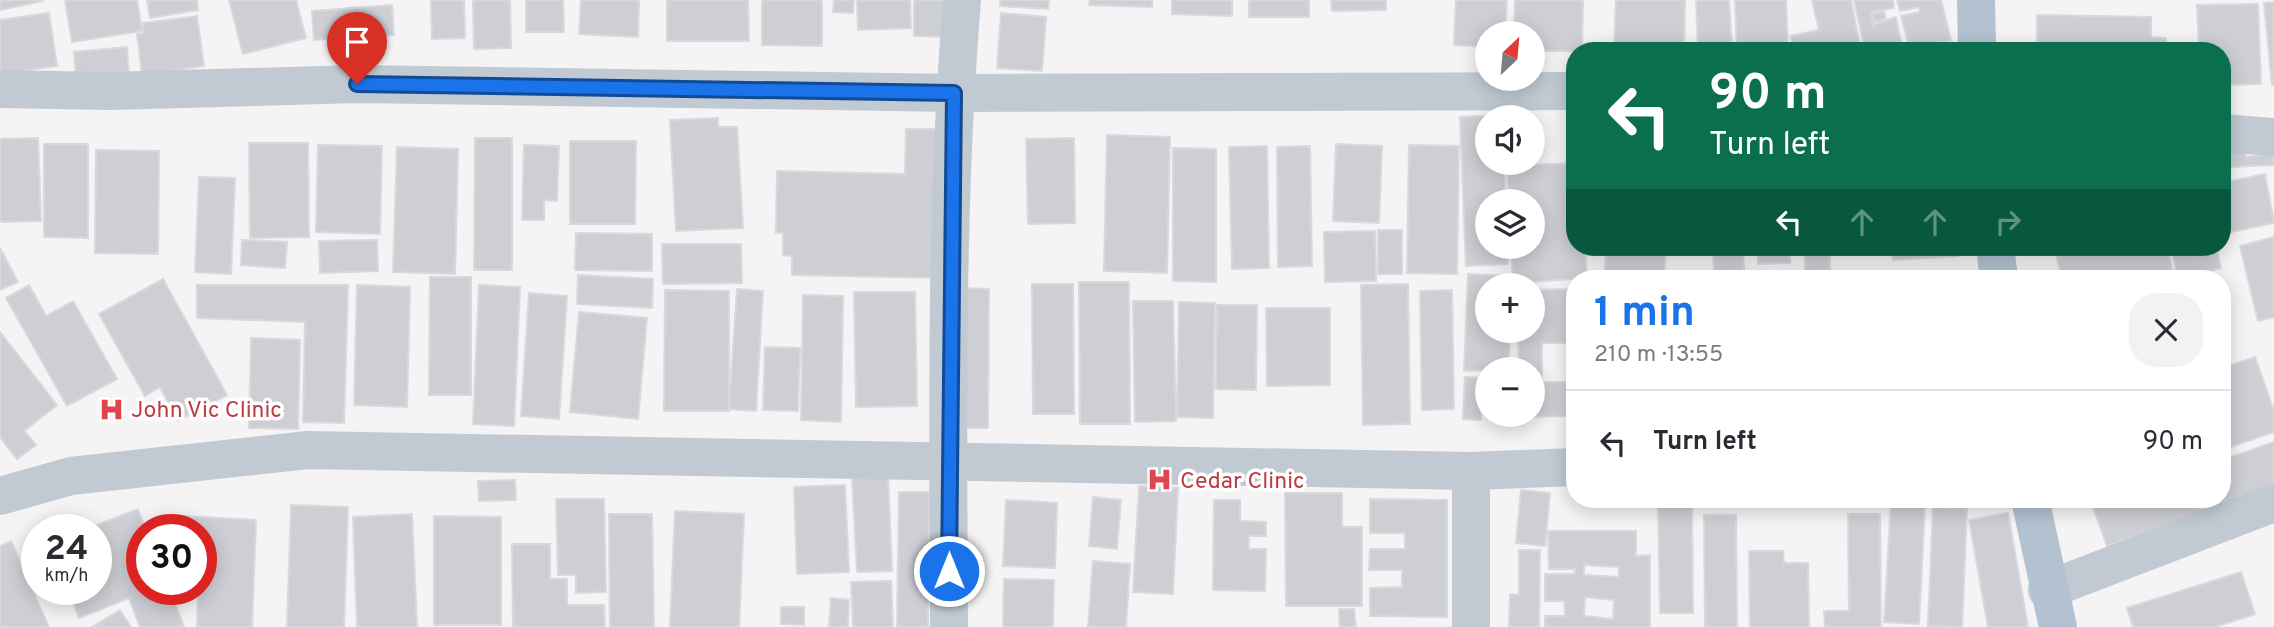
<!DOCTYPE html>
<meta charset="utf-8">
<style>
:root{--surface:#fff;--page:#f2f2f3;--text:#2b2b33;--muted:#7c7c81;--line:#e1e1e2;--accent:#1a73e8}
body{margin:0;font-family:Overpass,sans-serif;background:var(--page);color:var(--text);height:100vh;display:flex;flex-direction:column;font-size:26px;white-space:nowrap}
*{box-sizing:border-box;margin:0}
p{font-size:23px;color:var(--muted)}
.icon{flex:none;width:38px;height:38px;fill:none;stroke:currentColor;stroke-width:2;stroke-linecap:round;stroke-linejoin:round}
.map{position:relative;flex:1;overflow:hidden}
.side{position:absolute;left:1566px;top:270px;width:665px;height:238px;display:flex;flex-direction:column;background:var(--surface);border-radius:28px;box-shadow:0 4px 18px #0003}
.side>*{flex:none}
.hud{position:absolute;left:1566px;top:42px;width:665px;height:214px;border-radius:28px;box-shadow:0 4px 18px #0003;background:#0b6e4f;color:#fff;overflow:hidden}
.needle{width:46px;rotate:26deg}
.fabs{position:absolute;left:1475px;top:21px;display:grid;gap:14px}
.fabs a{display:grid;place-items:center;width:70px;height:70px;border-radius:50%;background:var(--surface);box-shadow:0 4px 18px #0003;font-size:35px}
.speed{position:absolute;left:21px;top:514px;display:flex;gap:14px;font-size:35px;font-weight:700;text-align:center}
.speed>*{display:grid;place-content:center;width:91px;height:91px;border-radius:50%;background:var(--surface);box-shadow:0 4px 18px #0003;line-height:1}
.speed small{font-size:18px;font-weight:400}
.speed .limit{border:10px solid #d22;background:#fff;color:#111}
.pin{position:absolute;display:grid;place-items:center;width:60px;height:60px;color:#fff;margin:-72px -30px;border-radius:50% 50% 50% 0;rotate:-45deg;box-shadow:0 0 7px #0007}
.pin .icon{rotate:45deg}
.me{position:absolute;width:77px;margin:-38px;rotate:0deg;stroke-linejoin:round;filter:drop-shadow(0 0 5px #0008)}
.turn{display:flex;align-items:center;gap:24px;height:147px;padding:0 28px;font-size:32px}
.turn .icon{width:91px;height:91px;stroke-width:2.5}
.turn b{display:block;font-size:49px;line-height:60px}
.lanes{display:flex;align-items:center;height:66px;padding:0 28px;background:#0003;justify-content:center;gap:35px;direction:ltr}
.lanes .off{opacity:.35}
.round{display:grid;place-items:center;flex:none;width:74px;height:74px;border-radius:28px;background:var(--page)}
.overview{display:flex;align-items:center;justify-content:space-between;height:119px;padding:0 28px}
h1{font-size:42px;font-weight:700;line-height:52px;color:var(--accent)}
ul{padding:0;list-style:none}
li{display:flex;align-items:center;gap:21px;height:105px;padding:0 28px;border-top:2px solid var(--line)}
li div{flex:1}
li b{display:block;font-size:26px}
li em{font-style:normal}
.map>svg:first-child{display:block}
.building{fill:#cdcfd5;stroke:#d7d9de;stroke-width:2;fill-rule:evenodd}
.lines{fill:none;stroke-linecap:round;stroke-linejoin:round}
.minor{stroke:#c1cad2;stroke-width:38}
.major{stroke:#b3c2d1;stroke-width:38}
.route-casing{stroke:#114b97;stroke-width:18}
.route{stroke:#1a73e8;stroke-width:12}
.labels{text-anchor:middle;stroke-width:7;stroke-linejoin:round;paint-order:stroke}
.health-label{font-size:23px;fill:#be3a42;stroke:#fff;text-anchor:start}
</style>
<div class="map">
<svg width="2274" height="627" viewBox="0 0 2274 627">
<rect width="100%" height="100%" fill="#f5f3f3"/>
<path class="building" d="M0 0H43V1L0 10Z
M65 0H137L142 31 72 42Z
M147 0H197L198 10 150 18Z
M229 0H296L306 38 243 54Z
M431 0H464L465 38 432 39Z
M473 0H510L511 48 474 49Z
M526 0H563L564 32H526Z
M581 0H639L638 37 579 34Z
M667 0H748L749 41H667Z
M762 0H822V46L762 45Z
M834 0H854L853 13 833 12Z
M857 0H910L911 28 858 30Z
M914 0H956L955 37 914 36Z
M1000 0H1049L1048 9 1000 6Z
M1090 0H1152V7L1089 5Z
M1172 0H1232V16L1172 14Z
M1249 0H1309V17H1249Z
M1331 0H1386V10L1332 11Z
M1456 0H1507L1505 33H1488V47L1454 45Z
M1515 0H1583L1582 51H1533V33H1514Z
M1616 0H1685L1684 51 1614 49Z
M1696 0H1729L1732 49 1698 50Z
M1735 0H1786L1788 51H1737Z
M1812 0H1851L1861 51H1794L1791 36 1819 30Z
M1854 0H1893L1894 8 1871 12 1873 25 1896 17 1903 51H1865Z
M1897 0H1941L1951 40 1910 50 1901 16 1920 12 1919 7 1900 11Z
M2274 2V85H2272L2264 3Z
M2258 4 2261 84 2222 85V51H2199L2197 5Z
M392 5 394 35 314 40 312 11Z
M1884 11 1886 19 1874 22 1872 14Z
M49 13 57 66 0 74V20Z
M1001 13 1046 17 1042 71 997 68Z
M2037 15 2151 17V37L2166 38V51H2037Z
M197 16 204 66 142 75 137 34 144 33 143 23Z
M127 47 129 75 76 79 74 52Z
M1502 115 1488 117V163H1504L1506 201H1488V247H1507L1508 264 1466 266 1460 117Z
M718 118V127H737L743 228 676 231 670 120Z
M906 129H944L941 278 792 275V256L783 255V233H776L777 171 905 174Z
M1107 135 1170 137 1167 273 1104 271Z
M38 138 41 221 0 222V139Z
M475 138H512V270H474Z
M1074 138 1075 223 1028 224 1026 139Z
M570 141H636L635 224H570Z
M249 143H308L309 237 250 238Z
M44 144H88V238L44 237Z
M1336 144 1382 146 1379 223 1333 221Z
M318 145 382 146 380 234 316 232Z
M524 145 559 146 557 201 544 200V220H522Z
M1409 145 1459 146 1457 274 1407 273Z
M2273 145 2274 165 2230 167 2229 147 2245 146 2246 157 2264 155Z
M1267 146 1269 268 1232 269 1229 147Z
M1310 146 1312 266 1278 267 1277 147Z
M397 147 458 149 455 274 393 272Z
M1173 148 1216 149V282L1173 281Z
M96 150 159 151 158 254 95 253Z
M1575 163V247H1585L1587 278 1513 283 1511 247H1533V201H1509L1507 166Z
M2265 174 2274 223 2222 234V183Z
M199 177 235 178 231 274 195 272Z
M1378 230H1402V274H1378Z
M1375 231 1376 281 1325 282 1324 232Z
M576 233 652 234V271L575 270Z
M2274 237V317L2258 321 2240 246Z
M242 240 287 242 285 268 241 265Z
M377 240 378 271 320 273 319 241Z
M662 244H741L742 283 663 284Z
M1606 247H1666L1664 276 1605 272Z
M1713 247H1743L1744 270 1714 271Z
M1758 247H1790V263L1758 264Z
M1805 247H1830V270L1805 271Z
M1892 247H1958V256L1893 260Z
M2055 247H2167L2173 274 2152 278H2061Z
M2193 247H2216L2221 268 2178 278 2172 252Z
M0 248 18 282 0 290Z
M1468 274 1512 276V285H1488V331H1510L1508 369 1464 371Z
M578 275 653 279 652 308 577 304Z
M430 277H471V395H429Z
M163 279 227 395 178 421 160 387 145 396 99 314Z
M1079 282H1129L1130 424H1080Z
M1032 284H1073L1074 414H1033Z
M1408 284 1410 424 1363 425 1361 285Z
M29 285 46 316 73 301 117 379 67 406 6 298Z
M197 285H348L344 423 303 422 305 322 197 318Z
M357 285 410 287 407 407 354 405Z
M479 285 520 287 514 426 473 424Z
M960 288 989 289 988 428H960Z
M737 289 763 291 756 411 729 409Z
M1575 289V343H1542V382H1575V416L1520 417 1533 415V369H1519L1518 331H1533V290Z
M665 290 729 291V411H664Z
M1452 290 1454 409 1422 410 1420 291Z
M854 292H915L917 406 856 407Z
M529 293 567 296 559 419 521 416Z
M803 295 843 296 841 422 801 420Z
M1133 301H1173L1176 421 1135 422Z
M1179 302 1215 303 1213 418 1177 417Z
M1217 305H1257L1256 390 1216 389Z
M1266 308H1330V385L1267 386Z
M579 312 647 318 638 419 570 412Z
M0 332 57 405 24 431 36 445 17 459 0 437Z
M251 338 300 340 298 429 249 428Z
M765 347 800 348 798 411 763 410Z
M2255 357 2274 411V432L2222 450V368Z
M1465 377 1483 378 1481 420 1463 419Z
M2274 442V485L2221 503 2222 460Z
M888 475 892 571 857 572 852 477Z
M515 480 516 500 479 501 478 481Z
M845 485 849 572 797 574 794 487Z
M1139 486 1178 488 1173 594 1133 592Z
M1521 490 1550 493 1545 546 1516 543Z
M899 492H929L928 627H897Z
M1285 493H1342V527H1362V606H1286Z
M1093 497 1121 500 1117 549 1089 546Z
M556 499H604L606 592 576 593V575H558Z
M1370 499 1447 500V617L1370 616V588L1402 587V570H1369L1370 549H1405V533H1370Z
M2090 499H2201L2206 512 2107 546Z
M1006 500 1057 503 1055 568 1003 566Z
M1214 500H1240V521L1266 522V536H1249V549H1266L1265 591 1213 590Z
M1891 503 1925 505 1919 624 1884 622Z
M1658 504H1692L1693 613H1660Z
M291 505 348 507 344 627H287Z
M1933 507 1967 509 1962 627 1928 626Z
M138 509 146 530H142V590H170L184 627H140L129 598 79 618 68 590H96V530H84Z
M675 511 744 514 739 627H670Z
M2008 513 2028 627H1988L1969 520Z
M412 514 417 627H357L353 517Z
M609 514H652L654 627H610Z
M1848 514H1880L1881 627H1825L1824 611H1849Z
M1704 515H1736L1737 627H1705Z
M182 516 256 520 252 627H197L198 590H201V530H181Z
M434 516 501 517V625H434Z
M1548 531H1636V556L1650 555V627H1545V616H1565L1564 601H1545V574H1575V569H1549ZM1584 565 1619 567V577L1584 575ZM1585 597 1614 600 1613 619 1584 616Z
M11 541 49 627H0V546Z
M512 544H550V579H567V605H604L605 627H513Z
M1519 550H1540L1539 627H1509L1510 594 1519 595Z
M1749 551H1783L1784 563H1808L1809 627H1750Z
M1093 561 1130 564 1126 627H1088Z
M2241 572 2255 614 2215 627H2133L2127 608Z
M1004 579 1054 580 1053 627H1003Z
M891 581 893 627H853L851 582Z
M831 598 849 600 848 627H829Z
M781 607H804V625L781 624Z
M1339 609H1354L1356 627H1340Z
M120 610 131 627H92Z"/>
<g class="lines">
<path class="minor" d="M0 89 111 91 357 84 954 93 1575 91
M2222 133 2274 137
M1471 471V627
M0 496 71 476 308 450 1471 471 1575 467
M2047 590 2274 503
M949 627C948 418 945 208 962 0"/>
<path class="major" d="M1976 0 1977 51
M1995 247 1999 278
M2030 499 2058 627"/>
</g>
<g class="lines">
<defs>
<path id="route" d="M357 84 954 93 949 571"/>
</defs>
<use href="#route" class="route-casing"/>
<use href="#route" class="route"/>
</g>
<defs>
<symbol id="hospital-bare" viewBox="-9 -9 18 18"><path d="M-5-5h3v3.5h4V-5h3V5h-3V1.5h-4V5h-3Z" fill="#e0444e" stroke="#fff" stroke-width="2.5" paint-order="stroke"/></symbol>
</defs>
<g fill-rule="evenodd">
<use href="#hospital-bare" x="94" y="392" width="35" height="35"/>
<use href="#hospital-bare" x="1142" y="462" width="35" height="35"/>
</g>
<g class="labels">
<g class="health-label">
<text x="131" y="417">John Vic Clinic</text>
<text x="1180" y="488">Cedar Clinic</text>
</g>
</g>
</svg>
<div class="fabs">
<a><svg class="needle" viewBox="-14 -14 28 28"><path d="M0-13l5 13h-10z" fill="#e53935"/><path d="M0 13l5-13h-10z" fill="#7c7c81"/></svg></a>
<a><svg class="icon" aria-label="sound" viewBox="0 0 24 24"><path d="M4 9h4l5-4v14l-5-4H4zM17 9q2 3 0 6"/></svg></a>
<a><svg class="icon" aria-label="layers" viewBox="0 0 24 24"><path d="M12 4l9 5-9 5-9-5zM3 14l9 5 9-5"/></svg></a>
<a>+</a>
<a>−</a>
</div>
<div class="speed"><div>24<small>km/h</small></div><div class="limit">30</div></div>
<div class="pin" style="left:357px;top:84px;background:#d93025"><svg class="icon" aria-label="arrive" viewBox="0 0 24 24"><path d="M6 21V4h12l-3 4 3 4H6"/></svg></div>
<svg class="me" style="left:949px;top:571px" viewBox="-20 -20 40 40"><circle r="17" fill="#1a73e8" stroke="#fff" stroke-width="3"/><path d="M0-11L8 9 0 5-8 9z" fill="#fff"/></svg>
<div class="hud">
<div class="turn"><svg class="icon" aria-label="left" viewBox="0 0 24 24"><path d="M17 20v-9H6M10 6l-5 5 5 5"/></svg><div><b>90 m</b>Turn left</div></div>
<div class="lanes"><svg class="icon" aria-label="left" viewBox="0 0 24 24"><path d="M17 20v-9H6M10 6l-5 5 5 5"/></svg><svg class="icon off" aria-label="ahead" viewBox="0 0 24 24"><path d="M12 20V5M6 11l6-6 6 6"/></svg><svg class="icon off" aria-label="ahead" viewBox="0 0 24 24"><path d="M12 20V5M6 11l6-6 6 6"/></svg><svg class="icon off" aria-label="right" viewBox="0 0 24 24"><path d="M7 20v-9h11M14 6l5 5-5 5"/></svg></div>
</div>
<section class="side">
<div class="overview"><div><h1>1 min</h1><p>210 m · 13:55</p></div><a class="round"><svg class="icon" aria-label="close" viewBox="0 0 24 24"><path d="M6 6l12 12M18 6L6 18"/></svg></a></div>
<ul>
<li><svg class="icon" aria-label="left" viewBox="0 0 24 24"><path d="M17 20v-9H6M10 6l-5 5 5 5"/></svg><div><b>Turn left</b></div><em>90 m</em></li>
</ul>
</section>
</div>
